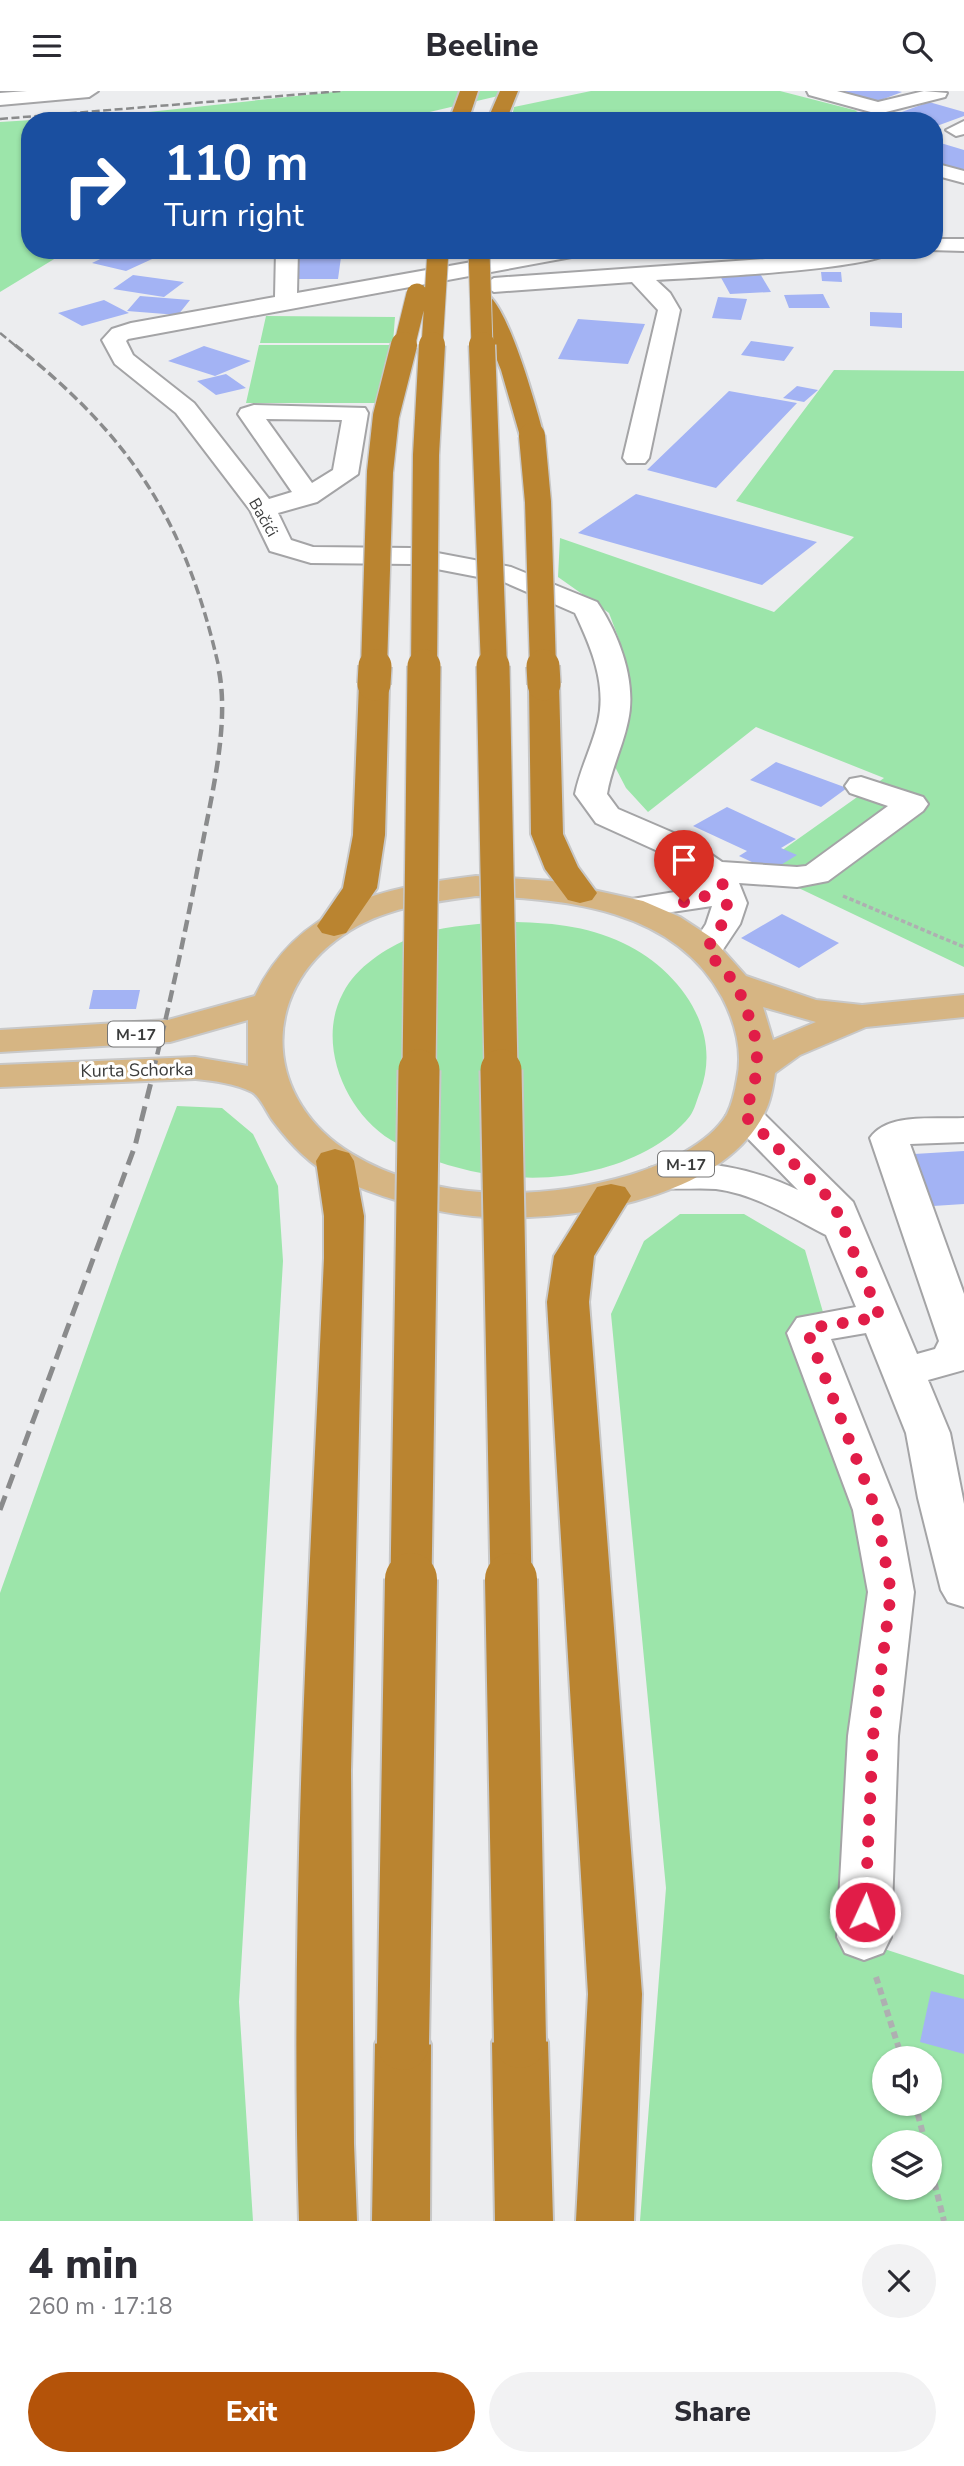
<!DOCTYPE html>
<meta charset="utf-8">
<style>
:root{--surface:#fff;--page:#f2f2f3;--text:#2b2b33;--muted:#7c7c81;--accent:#b45309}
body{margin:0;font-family:"Nunito Sans",sans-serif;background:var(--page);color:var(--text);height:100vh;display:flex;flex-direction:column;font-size:26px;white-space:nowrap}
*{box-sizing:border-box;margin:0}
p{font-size:23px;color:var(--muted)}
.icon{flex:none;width:38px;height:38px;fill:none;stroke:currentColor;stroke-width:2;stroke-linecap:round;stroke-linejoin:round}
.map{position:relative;height:2130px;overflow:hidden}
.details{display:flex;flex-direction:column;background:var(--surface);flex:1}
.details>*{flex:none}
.guide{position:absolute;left:21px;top:21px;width:922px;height:147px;border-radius:28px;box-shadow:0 2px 5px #0004;background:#1a4fa0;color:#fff;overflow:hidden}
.fabs{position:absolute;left:872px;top:1955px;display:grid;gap:14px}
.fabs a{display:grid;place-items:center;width:70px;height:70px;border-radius:50%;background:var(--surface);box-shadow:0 2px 5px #0004;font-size:35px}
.pin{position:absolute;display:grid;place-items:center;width:60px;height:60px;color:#fff;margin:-72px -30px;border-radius:50% 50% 50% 0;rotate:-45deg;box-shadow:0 0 7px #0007}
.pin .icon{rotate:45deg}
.me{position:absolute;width:77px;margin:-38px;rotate:3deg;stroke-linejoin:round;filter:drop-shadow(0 0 5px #0008)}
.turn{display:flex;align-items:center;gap:24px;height:147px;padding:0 28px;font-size:32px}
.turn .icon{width:91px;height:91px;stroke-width:2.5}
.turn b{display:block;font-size:49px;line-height:60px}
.round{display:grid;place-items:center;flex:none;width:74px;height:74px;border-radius:37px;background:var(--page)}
.summary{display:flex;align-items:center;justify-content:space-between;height:119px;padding:0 28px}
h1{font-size:42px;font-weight:800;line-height:52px}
.button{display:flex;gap:14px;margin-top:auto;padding:14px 28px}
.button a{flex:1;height:80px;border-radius:42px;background:var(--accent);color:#fff;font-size:28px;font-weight:800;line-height:80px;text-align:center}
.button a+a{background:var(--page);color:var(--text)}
header{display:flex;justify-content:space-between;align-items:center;height:91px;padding:0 28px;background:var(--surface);font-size:32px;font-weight:800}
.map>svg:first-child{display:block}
.green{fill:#9ce5aa;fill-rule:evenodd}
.building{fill:#a3b3f4}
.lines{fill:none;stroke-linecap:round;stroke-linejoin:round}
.minor-casing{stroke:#a4a4a6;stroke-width:4}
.major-casing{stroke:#c8c8c8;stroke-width:4}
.highway-casing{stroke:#c8c8c8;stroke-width:4}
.path-far1{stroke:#aeafb1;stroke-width:3.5;stroke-dasharray:4.5 2.5;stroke-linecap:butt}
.path{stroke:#aeafb1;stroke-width:6;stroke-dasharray:7 4.5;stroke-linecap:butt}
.minor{fill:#fff;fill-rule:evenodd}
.major{fill:#d6b583;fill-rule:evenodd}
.highway{fill:#ba8430;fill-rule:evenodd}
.rail-far3{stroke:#8a8b8c;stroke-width:2.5;stroke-dasharray:8 3.5;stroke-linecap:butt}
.rail-far2{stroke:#8a8b8c;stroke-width:3.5;stroke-dasharray:10 4.5;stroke-linecap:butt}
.rail-far1{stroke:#8a8b8c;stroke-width:4.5;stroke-dasharray:12 6;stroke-linecap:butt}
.rail{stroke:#8a8b8c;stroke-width:5;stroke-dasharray:15 8;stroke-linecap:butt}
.highway-bridge-far4-casing{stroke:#c8c8c8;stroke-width:23;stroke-linecap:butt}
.highway-bridge-far3-casing{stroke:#c8c8c8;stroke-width:29;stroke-linecap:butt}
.highway-bridge-far2-casing{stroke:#c8c8c8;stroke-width:36;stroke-linecap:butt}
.highway-bridge-far1-casing{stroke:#c8c8c8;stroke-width:45;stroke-linecap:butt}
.highway-bridge-casing{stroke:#c8c8c8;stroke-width:56;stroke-linecap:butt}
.highway-bridge-far4{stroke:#ba8430;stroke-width:21}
.highway-bridge-far3{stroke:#ba8430;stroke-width:26}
.highway-bridge-far2{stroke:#ba8430;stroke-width:33}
.highway-bridge-far1{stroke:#ba8430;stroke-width:41}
.highway-bridge{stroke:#ba8430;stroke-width:52}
.route{stroke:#e11d48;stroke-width:12;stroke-dasharray:0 21.6}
.labels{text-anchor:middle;stroke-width:6;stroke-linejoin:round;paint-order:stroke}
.far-street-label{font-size:16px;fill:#3b3c3c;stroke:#fff}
.shield{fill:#fff;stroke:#767676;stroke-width:2}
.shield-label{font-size:16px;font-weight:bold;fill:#3b3c3c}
.street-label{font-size:18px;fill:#3b3c3c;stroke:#fff}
</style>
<header><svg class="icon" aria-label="menu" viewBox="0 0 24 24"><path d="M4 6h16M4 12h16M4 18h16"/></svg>Beeline<svg class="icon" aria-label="search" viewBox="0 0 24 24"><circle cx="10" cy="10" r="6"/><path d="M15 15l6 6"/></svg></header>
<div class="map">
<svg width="964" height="2130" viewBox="0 0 964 2130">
<rect width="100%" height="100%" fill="#ecedef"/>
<path class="green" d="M343 0H520L391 30H30V159H69L0 201V31L130 23Z
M591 0H780L858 20 835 30H511L514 16Z
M266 225 395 226 393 252H260Z
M259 254H392L385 312H246Z
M834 279 964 280V876L757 777 884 687 756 636 648 721 626 697 613 672 621 554 609 522 558 486 560 447 774 521 854 446 736 410Z
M500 831C543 831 583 833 623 852 678 878 724 938 700 1001 697 1008 695 1018 690 1025 668 1053 629 1071 595 1079 529 1096 450 1084 391 1049 345 1021 316 952 343 902 357 875 385 858 412 846 439 835 471 834 500 831Z
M177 1015 222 1017 253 1043 278 1095 283 1170 239 1911 253 2130H0V1502L120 1165Z
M680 1123H744L805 1159 894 1466 869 1853 964 1884V2130H640L666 1797 611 1223 644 1150ZM884 1967H929V2012H884ZM884 2051H929V2096H884Z"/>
<path class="building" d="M830 0H897L902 1 873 12Z
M929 11 964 21V25L934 36V30H911L891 25Z
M934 50 964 59V81L934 72Z
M119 159H148L163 163 126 180 92 172Z
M295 159H342L338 188H290Z
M759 181 771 201 730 203 719 183Z
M821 181H841L842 191 822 190Z
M133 184 184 191 164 206 113 198Z
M823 203 830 217H789L784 204Z
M140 205 190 209 178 224 127 220Z
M718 206 747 208 741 229 712 227Z
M104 209 129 222 82 235 58 222Z
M870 221 902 222V237L870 235Z
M578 228 645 233 628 273 558 268Z
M751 250 794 256 784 270 741 264Z
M204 255 251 270 215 285 168 270Z
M226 283 246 297 216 304 197 290Z
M797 295 818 299 804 311 783 307Z
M729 300 797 312 716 397 647 379Z
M636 403 817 451 762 494 578 442Z
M776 671 847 697 821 716 750 689Z
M727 716 796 748 781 757 797 764 771 780 739 765 747 760 693 735Z
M782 823 839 852 799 877 741 847Z
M93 899H140L136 918H89Z
M964 1060V1113L933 1115 914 1063Z
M931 1900 964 1908V1963L920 1951Z"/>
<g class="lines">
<defs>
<path id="minor" d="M27 0H98L89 6 0 14V2Z
M807 0H837L878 11 924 0 947 2 945 6 878 23 809 4Z
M964 30V43L956 45 946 39Z
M934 72 964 80V92L934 84Z
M934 148H964V160L929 159H934Z
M276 159H298L297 202 539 159H588L577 165 128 248 126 250 133 264 194 312 269 408 292 401 238 323 241 318 254 314 365 317 368 322 358 383 317 411 278 422 291 449 313 456 411 457 511 476 597 511C619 543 637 591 628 630 623 655 611 678 607 703L618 718 690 749 722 771 797 776 806 775 888 715 850 702 845 695 850 688 861 686 923 706 928 713 923 720 828 790 797 796 739 792 747 812 740 833 718 866 706 869 694 866 689 859 706 833 712 815 632 827 620 824 615 817 620 810 693 798 703 791 682 771 596 732 575 703C580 678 592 656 598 631 607 593 591 556 575 522L504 491 411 473 311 472 270 460 250 419 176 322 115 273 102 249 112 238 131 232 275 206ZM266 328 342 329 333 379 312 392Z
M849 159H895C880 179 690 187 656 189L670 202 680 219 649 367 645 372H627L623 367 658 219 632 191 494 201 483 194 494 187 821 164Z
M745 1014 758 1017 853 1111 917 1263 935 1258 939 1250 870 1047C888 1021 935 1029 964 1027V1051L910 1053 964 1203V1279L928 1289 950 1342 964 1413V1516L948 1511 941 1499 918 1407 906 1342 866 1242 831 1248 899 1419 914 1501 898 1645 891 1846 883 1862 864 1869 845 1862 837 1846 848 1645 868 1501 853 1419 787 1242 797 1227 856 1216 826 1144C791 1126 755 1103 716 1098 694 1096 672 1100 650 1095L645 1086 650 1077C699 1065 754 1078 798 1099L726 1025 732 1017Z"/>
<path id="major" d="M476 785 552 790 643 810 680 826 712 847 746 885 816 909 862 914 964 904V926L866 936 800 964 775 982C773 995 771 1010 764 1023 720 1111 561 1133 473 1125 425 1120 375 1105 331 1084 309 1073 288 1050 273 1030 267 1022 260 1005 252 1001 234 992 214 990 195 988L0 996V974L195 966 248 975V929L170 951 0 961V939L168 929 255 905C298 814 384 796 476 785ZM476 805C565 807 675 818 722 906 735 931 743 960 737 988 735 1000 732 1013 727 1023 709 1054 662 1074 630 1084 543 1110 433 1112 352 1063 265 1011 257 903 343 844 382 817 430 811 476 805ZM763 916 816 931 773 949Z"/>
<path id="highway" d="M460 0H478L468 30H449Z
M500 0H518L506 30H487Z
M483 201C507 207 537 319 544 345L541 350H523L520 345 501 279 472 208Z
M374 584 384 587 389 593 385 744 377 797 346 842 334 845 322 842 317 835 343 797 353 744 359 593 364 587Z
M544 584 554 587 559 593 563 743 578 776 597 802 592 809 580 812 568 809 545 778 531 743 529 593 534 587Z
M335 1058 349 1062 354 1070 364 1125 351 1680 354 2053 357 2130H299C289 1809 310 1488 324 1167V1125L316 1070 321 1062Z
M611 1093 625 1096 631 1105 594 1165 589 1211 642 1903 634 2130H576L588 1903 547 1211 554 1165 597 1096Z
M520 1927 539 1934 548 1951 553 2130H495L492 1951 501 1934Z
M403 1929 423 1936 431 1953 430 2130H372L375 1953 383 1936Z"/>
</defs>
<use href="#minor" class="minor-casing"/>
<use href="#major" class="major-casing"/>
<use href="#highway" class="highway-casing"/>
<path class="path-far1" d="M843 805 964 856"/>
<path class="path" d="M876 1886 902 1967
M915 2012 925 2051
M929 2070 944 2130"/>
<use href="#minor" class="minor"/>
<use href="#major" class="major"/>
<use href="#highway" class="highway"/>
<path class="rail-far3" d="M0 28 341 0
M0 242 17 256"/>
<path class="rail-far2" d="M15 254C132 347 186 431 219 577"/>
<path class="rail-far1" d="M153 981C172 904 188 828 203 750 213 698 230 628 218 575"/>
<path class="rail" d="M0 1419 135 1055 154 979"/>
<defs>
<path id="highway-bridge-far4" d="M479 159 482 256
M404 256 417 203
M432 256 438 159"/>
<path id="highway-bridge-far3" d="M482 254 494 577
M532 345 538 411 543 577
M374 577 380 381 386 325 404 254
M424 577 426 364 432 254"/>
<path id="highway-bridge-far2" d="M493 575 501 981
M543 575 544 593
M374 593 375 575
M419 981 424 575"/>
<path id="highway-bridge-far1" d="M501 979 511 1490
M411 1490 419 979"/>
<path id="highway-bridge" d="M511 1488 520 1951
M403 1953 411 1488"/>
</defs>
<use href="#highway-bridge-far4" class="highway-bridge-far4-casing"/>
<use href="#highway-bridge-far3" class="highway-bridge-far3-casing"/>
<use href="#highway-bridge-far2" class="highway-bridge-far2-casing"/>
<use href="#highway-bridge-far1" class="highway-bridge-far1-casing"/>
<use href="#highway-bridge" class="highway-bridge-casing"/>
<use href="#highway-bridge-far4" class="highway-bridge-far4"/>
<use href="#highway-bridge-far3" class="highway-bridge-far3"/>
<use href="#highway-bridge-far2" class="highway-bridge-far2"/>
<use href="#highway-bridge-far1" class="highway-bridge-far1"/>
<use href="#highway-bridge" class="highway-bridge"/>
</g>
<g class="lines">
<path class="route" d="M684 811 702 807 723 793C733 822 722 834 706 859L737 894 754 939 758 977 745 1025 833 1111 880 1226 811 1237 808 1242 876 1419 891 1501 873 1645 865 1821"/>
</g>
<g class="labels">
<g class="far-street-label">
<text transform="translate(264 426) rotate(60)" y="6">Bačići</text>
</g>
<g class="shield">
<rect x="108" y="930.5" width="56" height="25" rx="5"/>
<rect x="658" y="1060.5" width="56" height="25" rx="5"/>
</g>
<g class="shield-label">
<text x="136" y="949">M-17</text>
<text x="686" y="1079">M-17</text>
</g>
<g class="street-label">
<text transform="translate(137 979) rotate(-1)" y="6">Kurta Schorka</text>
</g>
</g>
</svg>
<div class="fabs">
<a><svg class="icon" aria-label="sound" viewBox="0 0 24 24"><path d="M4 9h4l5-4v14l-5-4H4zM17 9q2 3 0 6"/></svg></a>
<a><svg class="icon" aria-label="layers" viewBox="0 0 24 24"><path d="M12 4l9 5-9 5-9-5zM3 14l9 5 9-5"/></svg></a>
</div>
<div class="pin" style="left:684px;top:811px;background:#d93025"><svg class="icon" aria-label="arrive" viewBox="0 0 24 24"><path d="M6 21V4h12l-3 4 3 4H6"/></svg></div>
<svg class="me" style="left:865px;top:1821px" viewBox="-20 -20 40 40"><circle r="17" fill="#e11d48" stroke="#fff" stroke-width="3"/><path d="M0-11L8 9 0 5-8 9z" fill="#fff"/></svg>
<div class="guide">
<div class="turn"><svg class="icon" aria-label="right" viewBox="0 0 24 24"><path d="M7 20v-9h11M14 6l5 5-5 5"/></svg><div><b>110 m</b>Turn right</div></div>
</div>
</div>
<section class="details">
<div class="summary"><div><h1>4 min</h1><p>260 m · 17:18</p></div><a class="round"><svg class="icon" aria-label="close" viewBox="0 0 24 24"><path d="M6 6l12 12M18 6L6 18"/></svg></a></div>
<div class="button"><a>Exit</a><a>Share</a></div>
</section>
